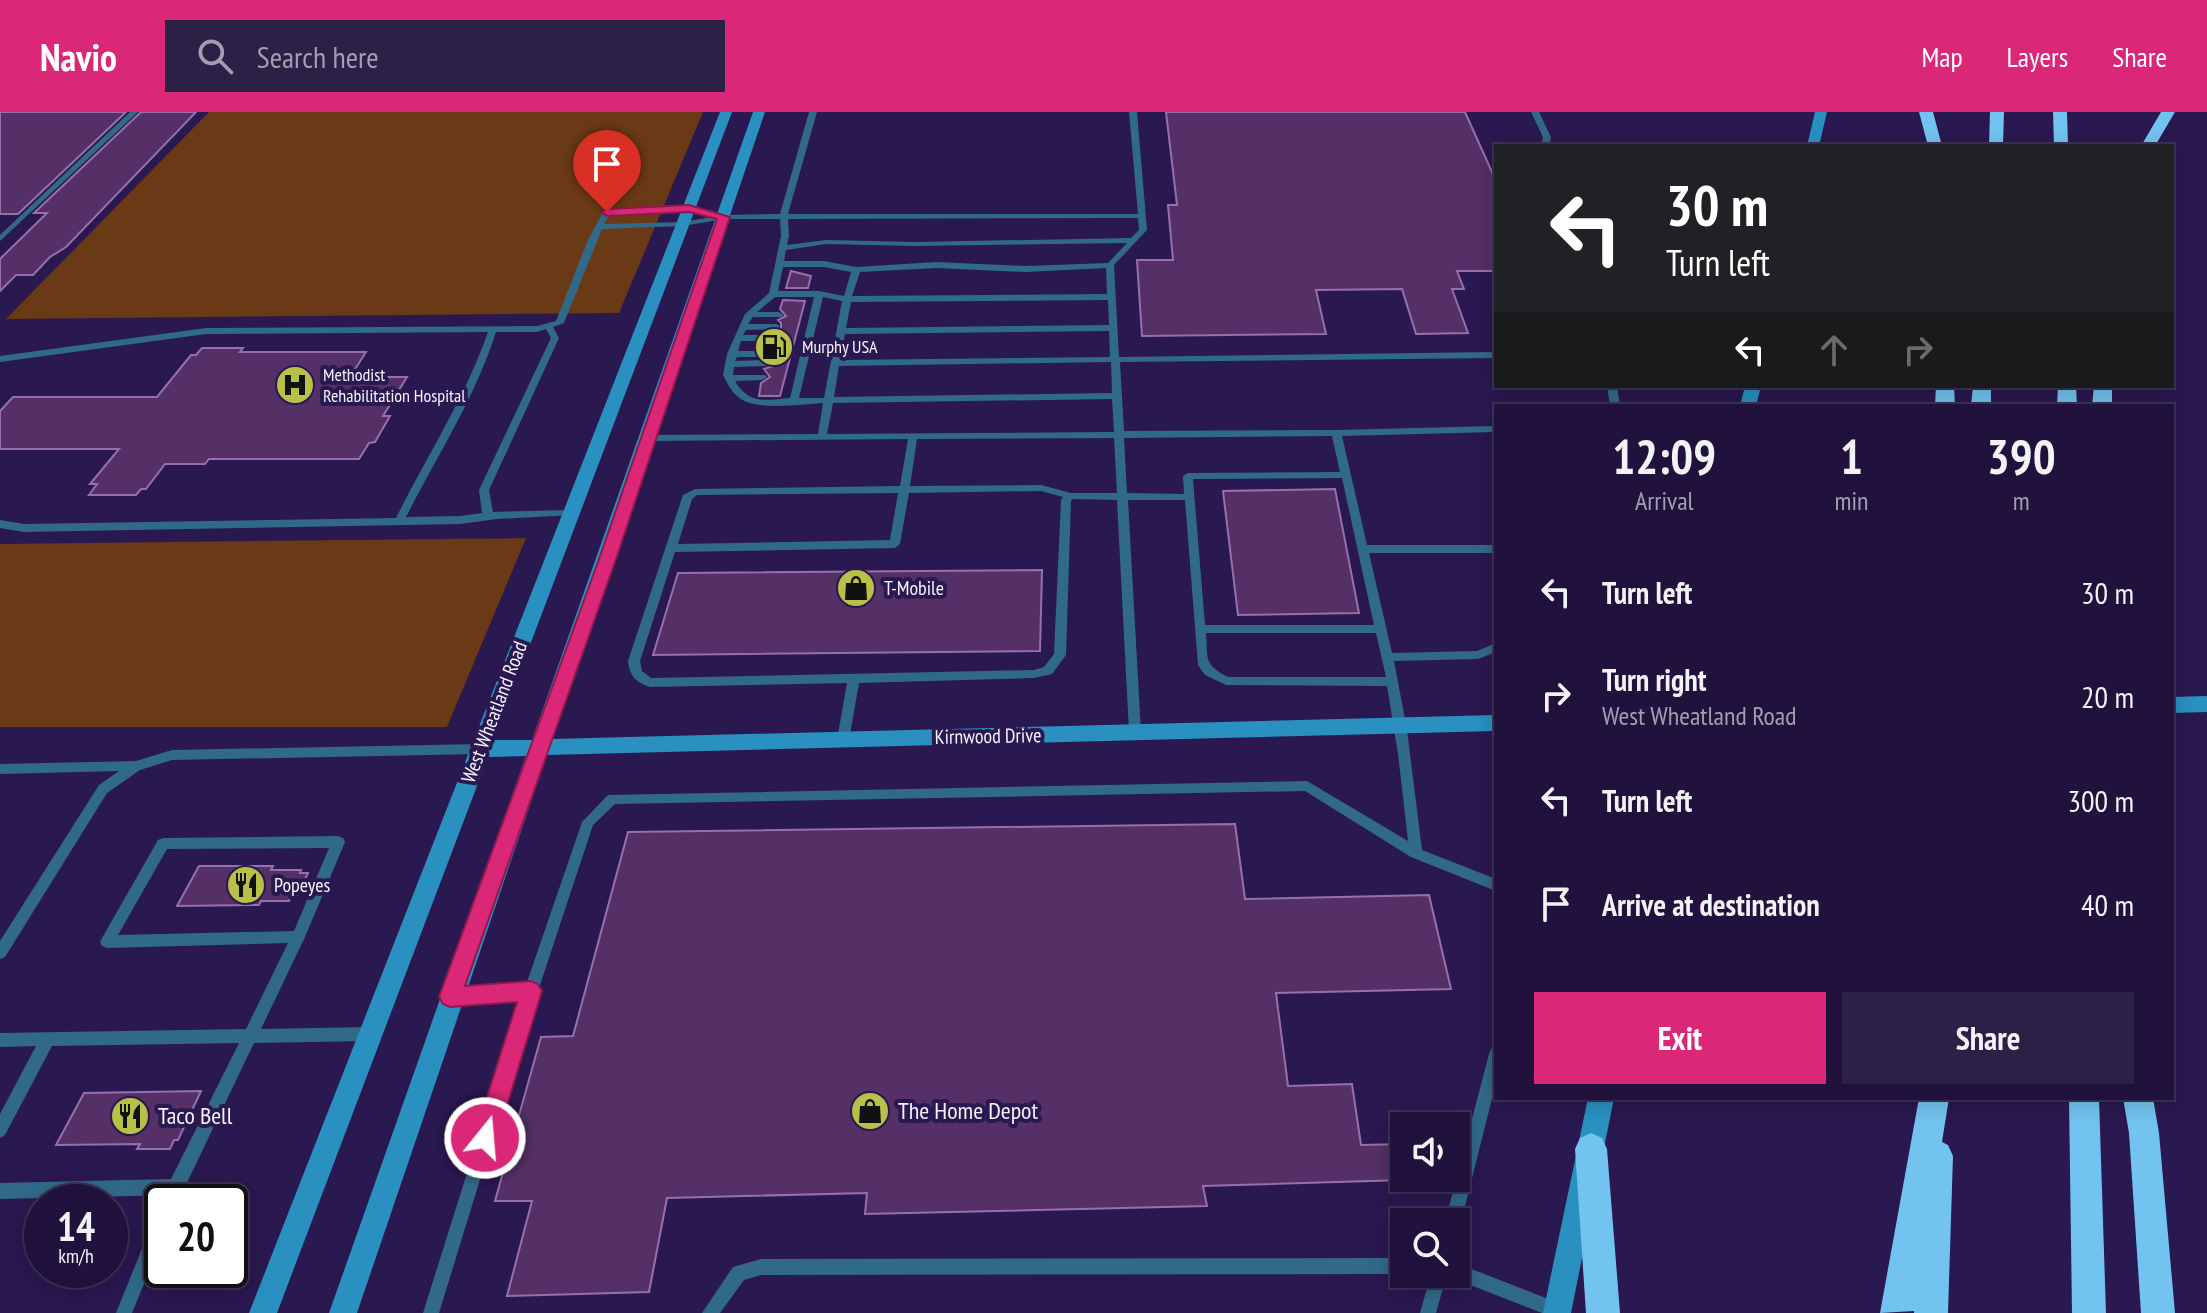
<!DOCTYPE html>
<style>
:root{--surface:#20123c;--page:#2d2047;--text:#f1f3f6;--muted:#a29eaf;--line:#3d3256;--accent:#db2777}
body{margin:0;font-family:"PT Sans Narrow",sans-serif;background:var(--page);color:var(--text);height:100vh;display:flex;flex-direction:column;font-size:30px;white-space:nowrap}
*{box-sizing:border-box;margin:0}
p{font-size:26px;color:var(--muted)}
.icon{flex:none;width:44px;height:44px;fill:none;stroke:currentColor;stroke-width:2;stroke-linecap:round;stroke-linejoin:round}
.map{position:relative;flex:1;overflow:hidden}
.sheet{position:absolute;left:1494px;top:292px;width:680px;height:696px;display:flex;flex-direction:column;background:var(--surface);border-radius:0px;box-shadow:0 4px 20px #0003,0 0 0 2px var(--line)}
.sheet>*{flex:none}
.banner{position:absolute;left:1494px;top:32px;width:680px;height:244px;border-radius:0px;box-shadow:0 4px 20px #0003,0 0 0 2px var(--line);background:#202124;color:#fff;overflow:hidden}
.buttons{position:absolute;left:1390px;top:1000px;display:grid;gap:16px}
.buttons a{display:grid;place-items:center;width:80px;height:80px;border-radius:0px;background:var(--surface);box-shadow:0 4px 20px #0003,0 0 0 2px var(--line);font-size:40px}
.speed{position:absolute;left:24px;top:1072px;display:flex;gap:16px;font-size:40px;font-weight:700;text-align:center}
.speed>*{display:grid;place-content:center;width:104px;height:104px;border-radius:50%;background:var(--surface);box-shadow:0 4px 20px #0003,0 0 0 2px var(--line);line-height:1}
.speed small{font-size:20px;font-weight:400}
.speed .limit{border:4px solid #111;border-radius:12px;background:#fff;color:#111}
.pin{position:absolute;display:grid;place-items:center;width:68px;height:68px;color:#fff;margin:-82px -34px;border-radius:50% 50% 50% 0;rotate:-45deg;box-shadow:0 0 8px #0007}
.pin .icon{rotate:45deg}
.me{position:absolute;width:88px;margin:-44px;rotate:17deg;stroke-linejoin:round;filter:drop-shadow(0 0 6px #0008)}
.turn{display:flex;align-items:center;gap:28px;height:168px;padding:0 40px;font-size:36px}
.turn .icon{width:104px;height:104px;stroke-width:2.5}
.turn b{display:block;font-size:56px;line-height:68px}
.lanes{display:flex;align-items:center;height:76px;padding:0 40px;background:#0003;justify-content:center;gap:40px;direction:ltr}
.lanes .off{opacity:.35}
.eta{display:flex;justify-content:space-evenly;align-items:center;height:136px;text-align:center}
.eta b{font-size:48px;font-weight:700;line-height:56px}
.primary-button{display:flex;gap:16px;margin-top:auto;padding:16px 40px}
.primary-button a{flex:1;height:92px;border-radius:0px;background:var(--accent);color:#fff;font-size:32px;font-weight:700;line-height:92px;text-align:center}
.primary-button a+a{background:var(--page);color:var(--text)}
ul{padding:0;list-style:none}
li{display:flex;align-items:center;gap:24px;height:104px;padding:0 40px}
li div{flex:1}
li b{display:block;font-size:30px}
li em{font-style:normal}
header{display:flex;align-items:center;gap:48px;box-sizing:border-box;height:112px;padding:0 40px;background:var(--accent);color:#fff}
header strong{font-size:38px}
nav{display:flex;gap:44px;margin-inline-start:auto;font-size:28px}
.search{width:560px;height:72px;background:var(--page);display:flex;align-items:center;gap:20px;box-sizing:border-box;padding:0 28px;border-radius:0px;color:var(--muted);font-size:30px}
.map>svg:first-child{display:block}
.green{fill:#6a3915}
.building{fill:#553066;stroke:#9770ab;stroke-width:2}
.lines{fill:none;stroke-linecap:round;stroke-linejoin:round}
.lane{fill:#316a88;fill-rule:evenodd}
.secondary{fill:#2a90c0;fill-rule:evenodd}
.highway{fill:#72c3ef;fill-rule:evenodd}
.route{fill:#db2777;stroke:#8e194d;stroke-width:2}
.labels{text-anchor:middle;stroke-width:8;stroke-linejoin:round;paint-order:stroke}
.far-poi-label{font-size:18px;fill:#f5f3fb;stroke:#2a1850;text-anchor:start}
.poi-label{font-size:20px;fill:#f5f3fb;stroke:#2a1850;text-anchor:start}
.street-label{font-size:20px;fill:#f5f3fb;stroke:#2a1850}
.near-poi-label{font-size:24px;fill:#f5f3fb;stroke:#2a1850;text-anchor:start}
</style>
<header>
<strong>Navio</strong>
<div class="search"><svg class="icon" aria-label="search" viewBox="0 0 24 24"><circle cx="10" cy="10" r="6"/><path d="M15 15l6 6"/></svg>Search here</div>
<nav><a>Map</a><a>Layers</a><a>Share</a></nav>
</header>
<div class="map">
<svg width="2207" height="1201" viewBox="0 0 2207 1201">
<rect width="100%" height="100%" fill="#2a1850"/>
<path class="green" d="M209 0H703L619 201 6 207Z
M526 426 447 615H0V432Z"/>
<path class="building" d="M0 0H126L18 102H0Z
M141 0H196L66 135 50 145 33 163H16L0 179V147L47 101H34Z
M1166 0H1465L1496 69V159H1457L1464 177H1452L1468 221 1416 222 1402 177 1316 178 1326 222 1142 224 1137 148H1173L1168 93H1177Z
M791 159 811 164 808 176H786Z
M783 188 805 189 780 284H759L761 271 770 265 764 257 773 254 771 247 777 243 770 236 780 226 774 220 781 219V211L778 208 786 204 780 197Z
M202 236H243L240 240H366L350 265H407L383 304H390L375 330 369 331 359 347H209L205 352H165L146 377H141L136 383H89L97 372H90L119 337H0V299L13 285H157L191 243H196Z
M1335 377 1359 501 1238 503 1223 379Z
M1042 458 1040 539 653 543 678 461Z
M1235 712 1245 787 1429 783 1451 877 1276 881 1288 974 1352 972 1361 1033 1404 1032V1068L1203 1074 1207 1094 865 1102 867 1081 667 1086 649 1180 507 1184 532 1089H495L541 925 573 924 628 720Z
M199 754H273L271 758H301L300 761H308L297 784H291L289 789H261L259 793 177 794Z
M201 979 178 1028H174L170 1037H137L140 1032 56 1033 84 981Z"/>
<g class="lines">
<path class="lane" d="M130 0H138L0 129V123Z
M809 0H817L788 102H1138L1129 0H1137L1147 118 1114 153 1119 245 1496 240V246L1120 250 1124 319 1336 318 1496 314V320L1342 324 1367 433H1496V441H1369L1392 541 1477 539 1496 531V540L1478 547 1394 549 1407 618 1422 738 1496 767V779L1411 745 1305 679 615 692 593 713 538 879 439 1201H423L522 886 450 892 445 890 443 885 445 880 450 878 526 873 582 710 608 683 1307 669 1408 729 1398 642 1387 574 1226 573 1205 563 1198 553 1185 388H1128L1141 620 1139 623H1131L1129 620 1117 388 1073 387 1071 389 1066 543 1052 562 1034 566 859 571 849 628 847 631H839L837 628 847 571 650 575C637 571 629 564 628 549L683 383 695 377 900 374 908 327 649 329 644 326 649 323 818 322 823 291C801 292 753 300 737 284 730 278 727 270 723 263L727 242 745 202 769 181 781 124 780 107H724L683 114 602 117 564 211 553 215 559 226 489 378 493 400 569 398 574 401 573 403 497 407 460 412 24 420 0 416V408L24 412 396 406C427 344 465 286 488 220L206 222 0 250V244L206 216 537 214 556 209 588 128 604 98 689 95 724 103 780 102ZM689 99 712 105 683 110 604 112 610 102ZM1138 106 1139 118 1131 126 915 130 826 128 787 133 789 124 788 107ZM1127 131 1108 151 1026 154 936 150 856 155 824 149H784L786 138 826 132 915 134ZM783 155H824L851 160 844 184 819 179H778ZM936 156 1026 160 1106 156 1107 182 852 184 860 160ZM775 185H814L790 286C766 288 749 293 735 269L762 268 767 265 765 263H733L734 255 766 254 771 251 766 248 735 249 737 245H769L774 242 769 239H738L741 229H773L777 226 773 223H743L746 218 779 217V213L776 212H748L753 205H782L783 203 779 200H757ZM823 185 842 189 824 286H799ZM1108 188 1109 213 846 216 851 190ZM546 217 551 226 479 378 482 401 460 404 406 405C437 344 475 286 496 220H537ZM1109 219 1110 245 840 248 845 222ZM1111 250 1112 281 834 285 839 254ZM1112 287 1114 320 827 322 833 291ZM1332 324 1340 360 1188 361 1183 364 1184 382 1127 381 1124 326ZM1114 326 1117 381H1071L1041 373 910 374 917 327ZM1342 366 1374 513H1205L1193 367ZM1041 379 1063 385 1061 388 1054 542 1044 555 1034 558 651 566 642 559 640 549 675 440 895 436 900 432 909 381ZM898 381 890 428 678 432 692 387 697 383ZM1206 521H1376L1386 565H1228C1203 552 1208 547 1206 521Z
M1531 0H1539L1551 25 1549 34H1541L1543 25Z
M1607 274H1617L1620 294H1610Z
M480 632 484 634 486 637 484 640 480 642 172 648 140 658 107 681 5 845 0 847V829L99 673 119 659 0 662V652L136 649 172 638Z
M338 724 343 726 345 730 305 825 261 917 371 915 376 917 378 922 376 927 371 929 254 931 182 1081 176 1083 0 1087V1071L171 1067 239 931 52 934 5 1023 0 1026V1002L36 934 0 935V921L246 917 288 831 107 836 102 834 100 830 102 826 158 728 163 726ZM329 736 294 819 118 823 167 737Z
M1496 935V971L1461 1110 1459 1116 1456 1117V1110H1445L1489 942 1491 937Z
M162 1100V1128L132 1201H116L156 1102Z
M1404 1146V1162L761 1163 744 1168 720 1201H702L733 1155 761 1147Z
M1456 1151 1564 1193 1566 1201H1542L1450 1165 1449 1162H1456Z
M1431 1162H1447L1436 1201H1420Z"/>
<path class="secondary" d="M720 0H732L494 628H532L753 0H765L552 627 1496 603V619L547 643 357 1201H329L526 644 488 645 277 1201H249Z
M1815 0H1827L1819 34H1807Z
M1745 274H1761L1756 294H1740Z
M2207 584V600L2172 601V585Z
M1588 986H1614L1571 1201H1543Z"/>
<path class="highway" d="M1919 0H1933L1942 34H1928Z
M1990 0H2004L2003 34H1989Z
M2053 0H2067L2068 34H2054Z
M2161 0H2175L2155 34H2141Z
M1936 274H1954L1955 294H1935Z
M1973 274H1991V294H1971Z
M2058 274H2076L2077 294H2057Z
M2094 274H2112V294H2092Z
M1919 986H1949L1942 1030 1948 1033 1953 1044 1948 1201H1914V1199L1880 1201Z
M2069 986H2099L2106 1201H2072Z
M2123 986H2153L2159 1021 2175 1201H2141L2129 1021Z
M1591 1021 1602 1026 1607 1037 1620 1201H1586L1575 1037 1580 1026Z"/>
</g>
<path class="route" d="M689 93 730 105 615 450 465 874 531 869 538 872 542 879 497 1026 494 1034 485 1037 477 1034 474 1026 517 890 450 895 443 892 439 885 598 450 717 107 689 100 607 104 601 100 607 97Z"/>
<defs>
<symbol id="fuel-disc" viewBox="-11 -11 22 22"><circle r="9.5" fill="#b7c148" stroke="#2a1850"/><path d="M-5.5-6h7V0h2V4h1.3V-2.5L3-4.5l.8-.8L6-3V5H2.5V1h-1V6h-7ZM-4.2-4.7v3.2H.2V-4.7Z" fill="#111"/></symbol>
<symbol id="hospital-disc" viewBox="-11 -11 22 22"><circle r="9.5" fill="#b7c148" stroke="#2a1850"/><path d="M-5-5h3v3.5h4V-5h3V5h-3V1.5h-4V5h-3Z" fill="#111"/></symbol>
<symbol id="shop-disc" viewBox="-11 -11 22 22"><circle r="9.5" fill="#b7c148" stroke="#2a1850"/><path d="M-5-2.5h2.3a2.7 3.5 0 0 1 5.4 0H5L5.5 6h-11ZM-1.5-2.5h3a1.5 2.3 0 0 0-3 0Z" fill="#111"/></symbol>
<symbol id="restaurant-disc" viewBox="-11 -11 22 22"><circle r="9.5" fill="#b7c148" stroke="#2a1850"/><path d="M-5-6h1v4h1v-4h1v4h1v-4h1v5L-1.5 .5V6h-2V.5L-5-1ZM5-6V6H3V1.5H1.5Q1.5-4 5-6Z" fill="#111"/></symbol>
</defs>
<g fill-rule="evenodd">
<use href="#fuel-disc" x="752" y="213" width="44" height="44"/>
<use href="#hospital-disc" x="273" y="251" width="44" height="44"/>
<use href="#shop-disc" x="834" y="454" width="44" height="44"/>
<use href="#restaurant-disc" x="224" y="751" width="44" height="44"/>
<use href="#shop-disc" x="848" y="977" width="44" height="44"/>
<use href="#restaurant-disc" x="108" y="982" width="44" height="44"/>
</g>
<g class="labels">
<g class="far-poi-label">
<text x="802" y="241">Murphy USA</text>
<text x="323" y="269">Methodist<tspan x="323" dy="21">Rehabilitation Hospital</tspan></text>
</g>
<g class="poi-label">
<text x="884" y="483">T-Mobile</text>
<text x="274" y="780">Popeyes</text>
</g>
<g class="street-label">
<text transform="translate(494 600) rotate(-69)" y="7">West Wheatland Road</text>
<text transform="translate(988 624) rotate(-1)" y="7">Kirnwood Drive</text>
</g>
<g class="near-poi-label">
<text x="898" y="1007">The Home Depot</text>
<text x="158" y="1012">Taco Bell</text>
</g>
</g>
</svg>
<div class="buttons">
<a><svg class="icon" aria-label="sound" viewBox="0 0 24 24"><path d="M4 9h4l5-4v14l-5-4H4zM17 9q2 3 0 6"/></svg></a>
<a><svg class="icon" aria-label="search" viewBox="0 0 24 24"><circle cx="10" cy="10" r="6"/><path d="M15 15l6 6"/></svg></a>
</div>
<div class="speed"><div>14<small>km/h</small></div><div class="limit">20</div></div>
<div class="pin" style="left:607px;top:100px;background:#d93025"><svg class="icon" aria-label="arrive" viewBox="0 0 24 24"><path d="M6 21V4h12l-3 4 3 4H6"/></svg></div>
<svg class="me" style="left:485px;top:1026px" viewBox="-20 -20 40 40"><circle r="17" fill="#db2777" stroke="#fff" stroke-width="3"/><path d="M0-11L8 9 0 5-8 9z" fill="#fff"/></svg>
<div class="banner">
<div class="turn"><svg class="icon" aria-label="left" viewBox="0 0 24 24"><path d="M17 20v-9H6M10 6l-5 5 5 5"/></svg><div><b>30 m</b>Turn left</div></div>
<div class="lanes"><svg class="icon" aria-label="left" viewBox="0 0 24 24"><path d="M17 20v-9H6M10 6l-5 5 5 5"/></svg><svg class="icon off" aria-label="ahead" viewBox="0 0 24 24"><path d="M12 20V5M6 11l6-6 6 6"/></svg><svg class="icon off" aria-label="right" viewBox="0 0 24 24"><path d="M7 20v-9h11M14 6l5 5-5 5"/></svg></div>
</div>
<section class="sheet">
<div class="eta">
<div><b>12:09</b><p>Arrival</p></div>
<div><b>1</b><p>min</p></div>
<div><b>390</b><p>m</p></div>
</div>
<ul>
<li><svg class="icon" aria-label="left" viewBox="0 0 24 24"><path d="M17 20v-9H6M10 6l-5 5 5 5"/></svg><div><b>Turn left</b></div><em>30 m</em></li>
<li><svg class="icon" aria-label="right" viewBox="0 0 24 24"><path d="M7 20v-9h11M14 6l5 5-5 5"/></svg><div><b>Turn right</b><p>West Wheatland Road</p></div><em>20 m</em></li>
<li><svg class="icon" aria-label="left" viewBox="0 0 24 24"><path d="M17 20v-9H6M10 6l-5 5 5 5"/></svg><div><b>Turn left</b></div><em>300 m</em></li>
<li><svg class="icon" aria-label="arrive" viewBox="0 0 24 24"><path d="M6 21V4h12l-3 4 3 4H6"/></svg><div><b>Arrive at destination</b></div><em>40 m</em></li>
</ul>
<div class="primary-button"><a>Exit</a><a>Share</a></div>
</section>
</div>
